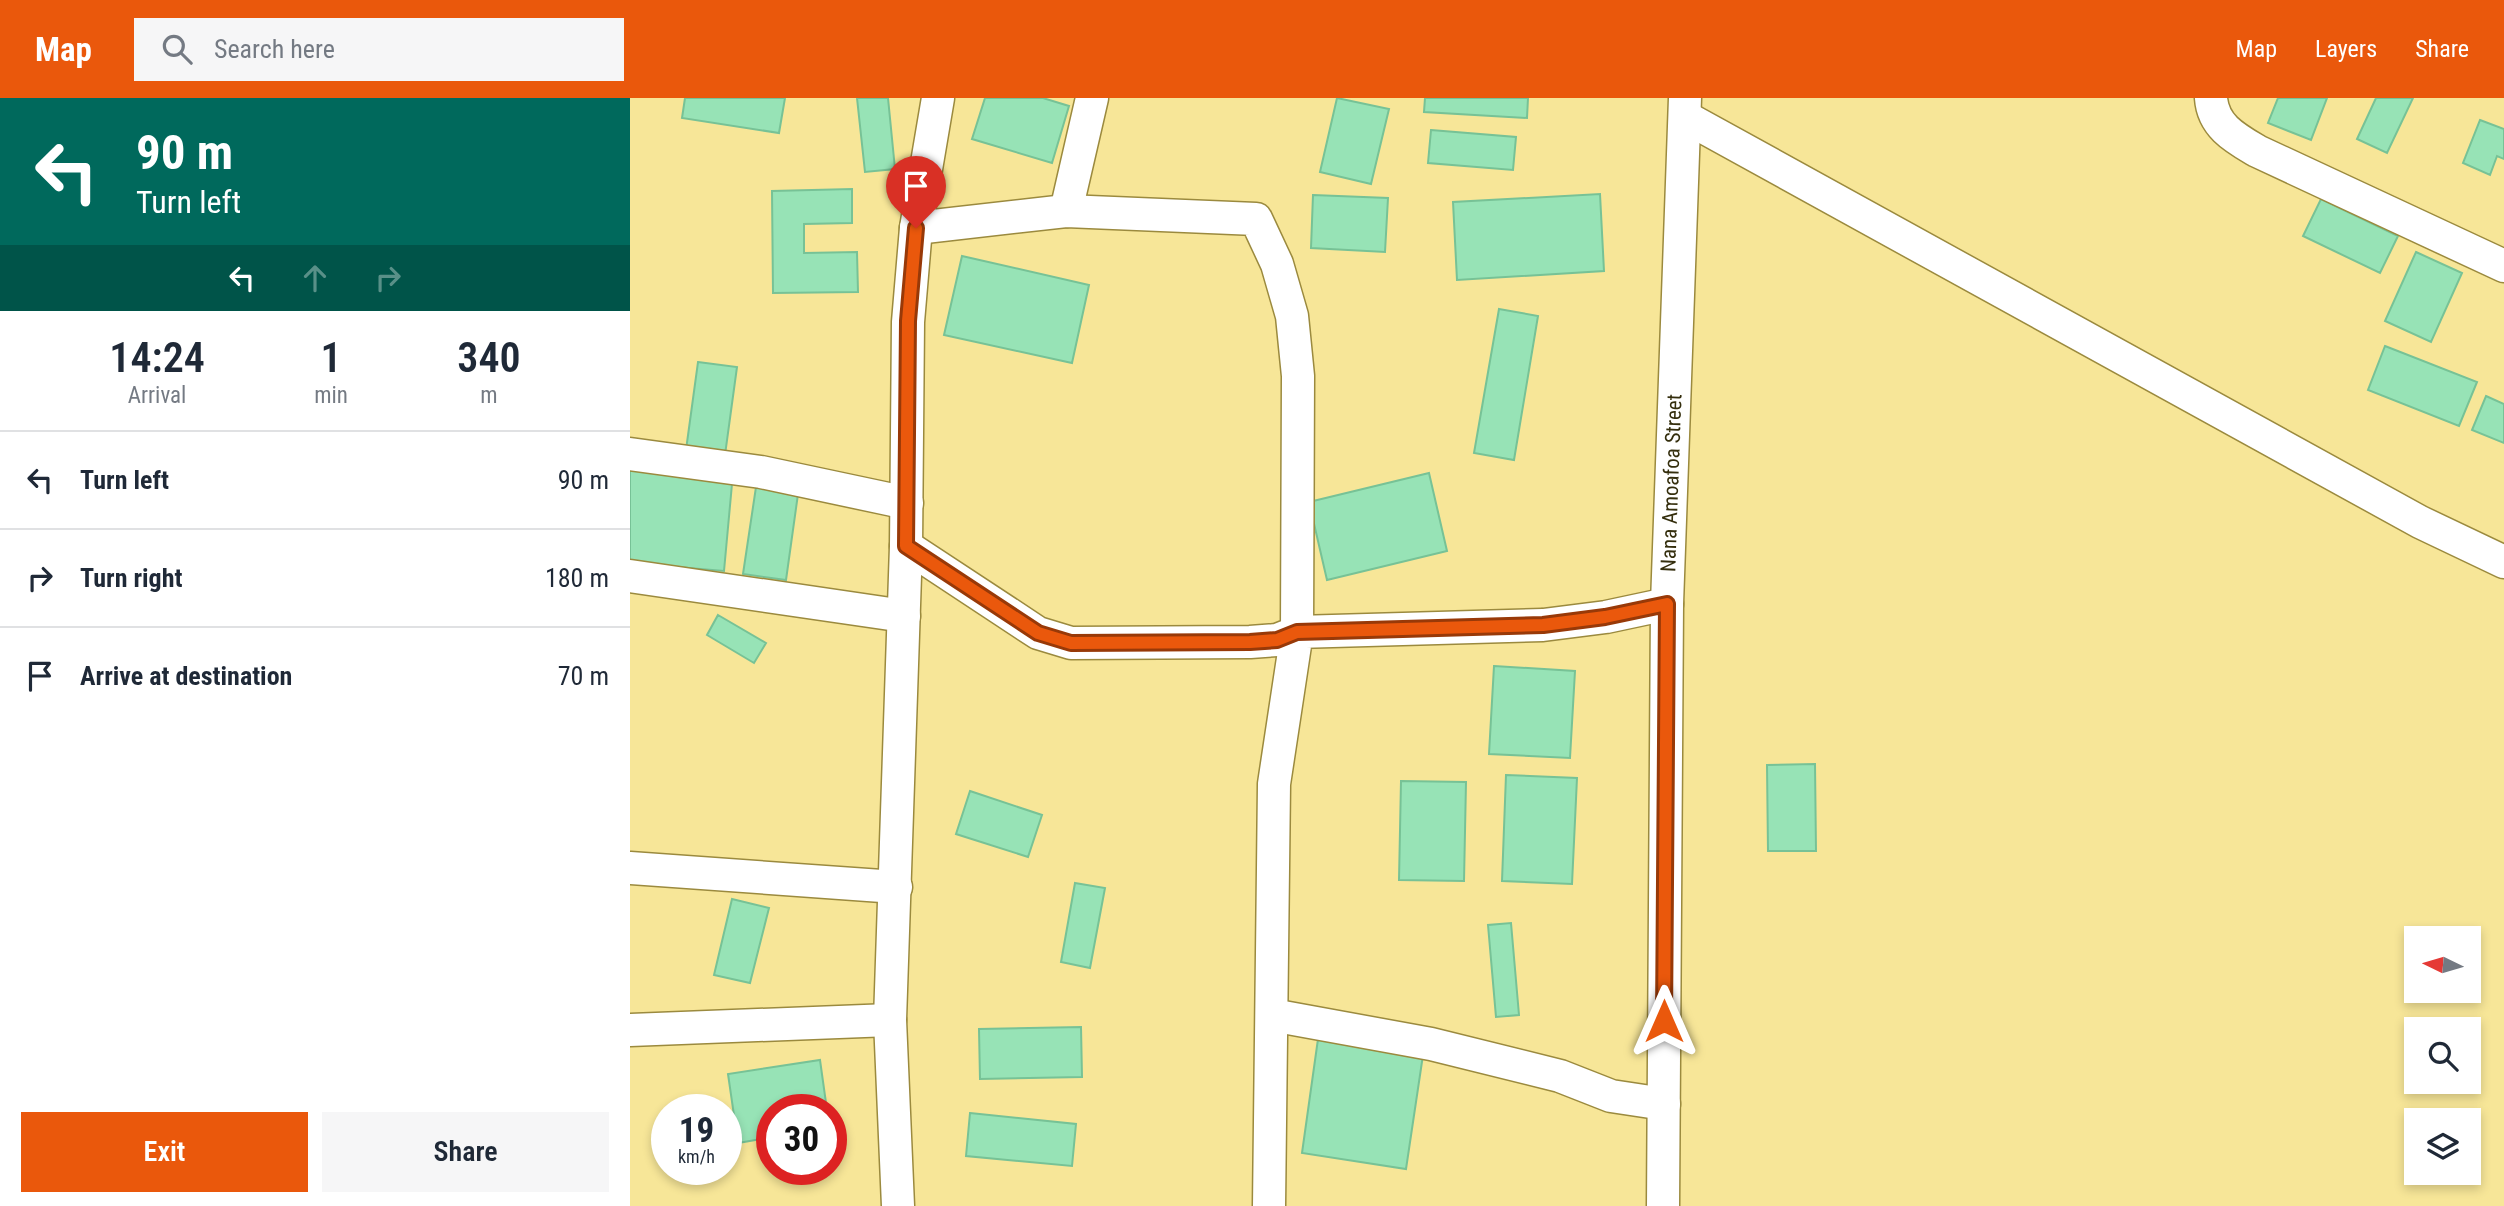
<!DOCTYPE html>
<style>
:root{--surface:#fff;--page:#f6f6f7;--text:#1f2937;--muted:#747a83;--line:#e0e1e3;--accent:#ea580c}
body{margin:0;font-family:"Roboto Condensed",sans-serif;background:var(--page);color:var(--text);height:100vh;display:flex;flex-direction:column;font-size:26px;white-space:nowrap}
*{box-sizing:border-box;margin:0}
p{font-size:23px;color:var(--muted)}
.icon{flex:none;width:38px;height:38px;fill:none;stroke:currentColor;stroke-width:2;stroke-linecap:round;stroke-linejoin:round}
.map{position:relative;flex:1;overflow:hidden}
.sheet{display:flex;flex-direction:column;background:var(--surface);width:630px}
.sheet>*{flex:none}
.top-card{background:#00695c;color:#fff;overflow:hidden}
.needle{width:46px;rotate:275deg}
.buttons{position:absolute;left:1774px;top:828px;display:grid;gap:14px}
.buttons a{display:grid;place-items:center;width:77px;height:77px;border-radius:0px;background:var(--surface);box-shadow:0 4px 10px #0003;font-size:35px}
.speed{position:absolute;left:21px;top:996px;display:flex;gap:14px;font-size:35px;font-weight:700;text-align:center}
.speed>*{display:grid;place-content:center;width:91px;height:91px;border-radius:50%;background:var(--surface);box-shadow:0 4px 10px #0003;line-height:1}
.speed small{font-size:18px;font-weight:400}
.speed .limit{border:10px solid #d22;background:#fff;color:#111}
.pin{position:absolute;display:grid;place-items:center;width:60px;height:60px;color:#fff;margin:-72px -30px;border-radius:50% 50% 50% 0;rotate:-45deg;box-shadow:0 0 7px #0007}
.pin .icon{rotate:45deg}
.me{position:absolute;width:77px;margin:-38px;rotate:0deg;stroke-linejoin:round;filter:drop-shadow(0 0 5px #0008)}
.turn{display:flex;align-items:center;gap:24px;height:147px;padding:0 21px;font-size:32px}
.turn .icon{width:91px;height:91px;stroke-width:2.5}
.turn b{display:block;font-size:49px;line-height:60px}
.lanes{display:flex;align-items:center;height:66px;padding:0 21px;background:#0003;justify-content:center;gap:35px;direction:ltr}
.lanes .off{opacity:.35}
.eta{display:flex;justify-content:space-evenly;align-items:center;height:119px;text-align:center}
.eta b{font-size:42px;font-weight:600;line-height:49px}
.primary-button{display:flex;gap:14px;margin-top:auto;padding:14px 21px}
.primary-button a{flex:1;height:80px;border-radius:0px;background:var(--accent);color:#fff;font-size:28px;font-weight:600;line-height:80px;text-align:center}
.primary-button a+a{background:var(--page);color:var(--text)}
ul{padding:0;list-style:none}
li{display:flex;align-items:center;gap:21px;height:98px;padding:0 21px;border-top:2px solid var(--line)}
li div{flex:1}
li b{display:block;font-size:26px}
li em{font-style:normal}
header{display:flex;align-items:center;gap:42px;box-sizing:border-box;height:98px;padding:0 35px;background:var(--accent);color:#fff}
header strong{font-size:33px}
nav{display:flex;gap:38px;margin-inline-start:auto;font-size:24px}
.search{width:490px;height:63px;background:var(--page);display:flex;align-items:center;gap:18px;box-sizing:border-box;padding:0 24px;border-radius:0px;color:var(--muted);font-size:26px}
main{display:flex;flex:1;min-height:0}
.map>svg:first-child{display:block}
.building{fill:#97e3b6;stroke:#77c296;stroke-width:2}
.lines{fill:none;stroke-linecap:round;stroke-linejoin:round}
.street-casing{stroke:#9b8a3e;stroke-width:35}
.street{stroke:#fff;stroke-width:32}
.route-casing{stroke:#983908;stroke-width:18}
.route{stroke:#ea580c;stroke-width:12}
.labels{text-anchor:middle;stroke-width:5;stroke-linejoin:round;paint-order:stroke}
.street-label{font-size:21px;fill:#342e0d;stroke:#fff}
</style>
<header>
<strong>Map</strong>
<div class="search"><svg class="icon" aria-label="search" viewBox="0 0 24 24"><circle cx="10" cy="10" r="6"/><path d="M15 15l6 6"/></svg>Search here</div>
<nav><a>Map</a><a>Layers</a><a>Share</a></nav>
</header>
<main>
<section class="sheet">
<div class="top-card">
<div class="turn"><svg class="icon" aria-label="left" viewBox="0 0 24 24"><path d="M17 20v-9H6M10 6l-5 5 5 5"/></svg><div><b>90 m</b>Turn left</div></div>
<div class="lanes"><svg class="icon" aria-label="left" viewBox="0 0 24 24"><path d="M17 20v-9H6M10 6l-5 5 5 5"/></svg><svg class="icon off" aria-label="ahead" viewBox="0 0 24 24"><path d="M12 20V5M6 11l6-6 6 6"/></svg><svg class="icon off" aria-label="right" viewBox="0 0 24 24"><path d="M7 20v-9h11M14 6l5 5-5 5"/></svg></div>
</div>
<div class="eta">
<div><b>14:24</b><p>Arrival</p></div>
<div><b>1</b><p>min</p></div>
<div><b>340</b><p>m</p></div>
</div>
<ul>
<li><svg class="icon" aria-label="left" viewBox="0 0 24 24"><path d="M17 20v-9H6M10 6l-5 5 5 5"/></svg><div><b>Turn left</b></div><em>90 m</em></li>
<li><svg class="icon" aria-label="right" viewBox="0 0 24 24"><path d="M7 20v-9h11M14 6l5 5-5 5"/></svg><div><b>Turn right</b></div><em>180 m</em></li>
<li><svg class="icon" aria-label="arrive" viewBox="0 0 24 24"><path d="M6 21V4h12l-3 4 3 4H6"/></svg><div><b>Arrive at destination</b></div><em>70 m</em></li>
</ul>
<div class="primary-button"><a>Exit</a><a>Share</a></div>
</section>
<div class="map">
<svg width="1874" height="1108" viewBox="0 0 1874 1108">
<rect width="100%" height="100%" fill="#f7e698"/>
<path class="building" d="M55 0H155L149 35 52 20Z
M227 0H258L265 71 235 74Z
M355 0H413L439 8 422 65 342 41Z
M707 0 759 11 741 86 690 74Z
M795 0H898L897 20 794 14Z
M1648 0H1697L1681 42 1638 25Z
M1746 0H1783L1757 55 1727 41Z
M1850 22 1874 31V61L1867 58 1860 77 1833 65Z
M801 32 886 39 883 72 798 65Z
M222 91V125L174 126V155L227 154 228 194 143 195 142 93Z
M970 96 974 173 827 182 823 104Z
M683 97 758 100 755 154 681 150Z
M1691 101 1768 138 1750 175 1673 138Z
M1786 154 1832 175 1801 244 1755 223Z
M332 158 459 187 442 265 314 237Z
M869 211 908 218 884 362 844 355Z
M1755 248 1847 284 1829 328 1738 292Z
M68 264 107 269 95 357 56 352Z
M1856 298 1874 306V345L1842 332Z
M0 366 103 375 94 473 0 465Z
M799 375 817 453 697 482 679 404Z
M126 389 168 396 156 482 113 476Z
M88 517 136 545 124 565 77 537Z
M864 568 945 573 940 660 859 656Z
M1185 666 1186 753H1138L1137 667Z
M876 677 947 680 942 786 872 783Z
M771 683 836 684 834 783 769 782Z
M340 693 412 717 398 759 326 736Z
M445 785 475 790 460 870 431 864Z
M102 801 139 810 120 885 84 877Z
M881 825 889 917 866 919 858 827Z
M451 929 452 979 350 981 349 931Z
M688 941 793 957 776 1071 672 1055Z
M190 962 197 1012H142V1039L108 1045 98 976Z
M340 1015 446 1026 442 1068 336 1058Z"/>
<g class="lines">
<defs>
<g id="street">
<path d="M1581 0C1583 28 1605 40 1627 53L1874 168"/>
<path d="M1055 19 1790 424 1874 464"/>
<path d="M436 113 462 0"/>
<path d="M0 356 131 374 277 405"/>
<path d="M276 448 408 535 441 545 620 544 647 542 667 534 668 278 662 218 647 166 626 121 436 113 286 130"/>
<path d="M0 478 274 518"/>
<path d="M0 770 266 789"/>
<path d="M642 917 801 946 930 978 981 998 1034 1006"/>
<path d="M0 932 260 922"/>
<path d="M268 1108 260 922 276 448 278 224 286 130 308 0"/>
<path d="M639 1108 644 686 667 534 913 527 976 519 1037 506"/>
<path id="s1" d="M1033 1108 1037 506 1055 0"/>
</g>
</defs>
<use href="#street" class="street-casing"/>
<use href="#street" class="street"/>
</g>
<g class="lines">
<defs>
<path id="route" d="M286 130 278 223 276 448 408 535 441 545 620 544 647 542 667 534 913 527 975 519 1037 506 1034 923"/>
</defs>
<use href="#route" class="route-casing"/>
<use href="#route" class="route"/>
</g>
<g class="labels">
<g class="street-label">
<text dy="7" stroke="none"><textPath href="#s1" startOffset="723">Nana Amoafoa Street</textPath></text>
</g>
</g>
</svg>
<div class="buttons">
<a><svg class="needle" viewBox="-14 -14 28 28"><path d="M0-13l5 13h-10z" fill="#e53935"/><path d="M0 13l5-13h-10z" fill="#747a83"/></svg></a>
<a><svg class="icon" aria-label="search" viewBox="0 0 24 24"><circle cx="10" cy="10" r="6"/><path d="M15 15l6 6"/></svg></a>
<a><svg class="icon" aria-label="layers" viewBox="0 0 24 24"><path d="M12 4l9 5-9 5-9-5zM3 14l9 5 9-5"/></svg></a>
</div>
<div class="speed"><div>19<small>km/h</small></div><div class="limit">30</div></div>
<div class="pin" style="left:286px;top:130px;background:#d93025"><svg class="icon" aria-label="arrive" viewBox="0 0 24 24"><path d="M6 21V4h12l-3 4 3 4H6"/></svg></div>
<svg class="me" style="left:1034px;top:923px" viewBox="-20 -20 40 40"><path d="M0-17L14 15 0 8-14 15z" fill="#ea580c" stroke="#fff" stroke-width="4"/></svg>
</div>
</main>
